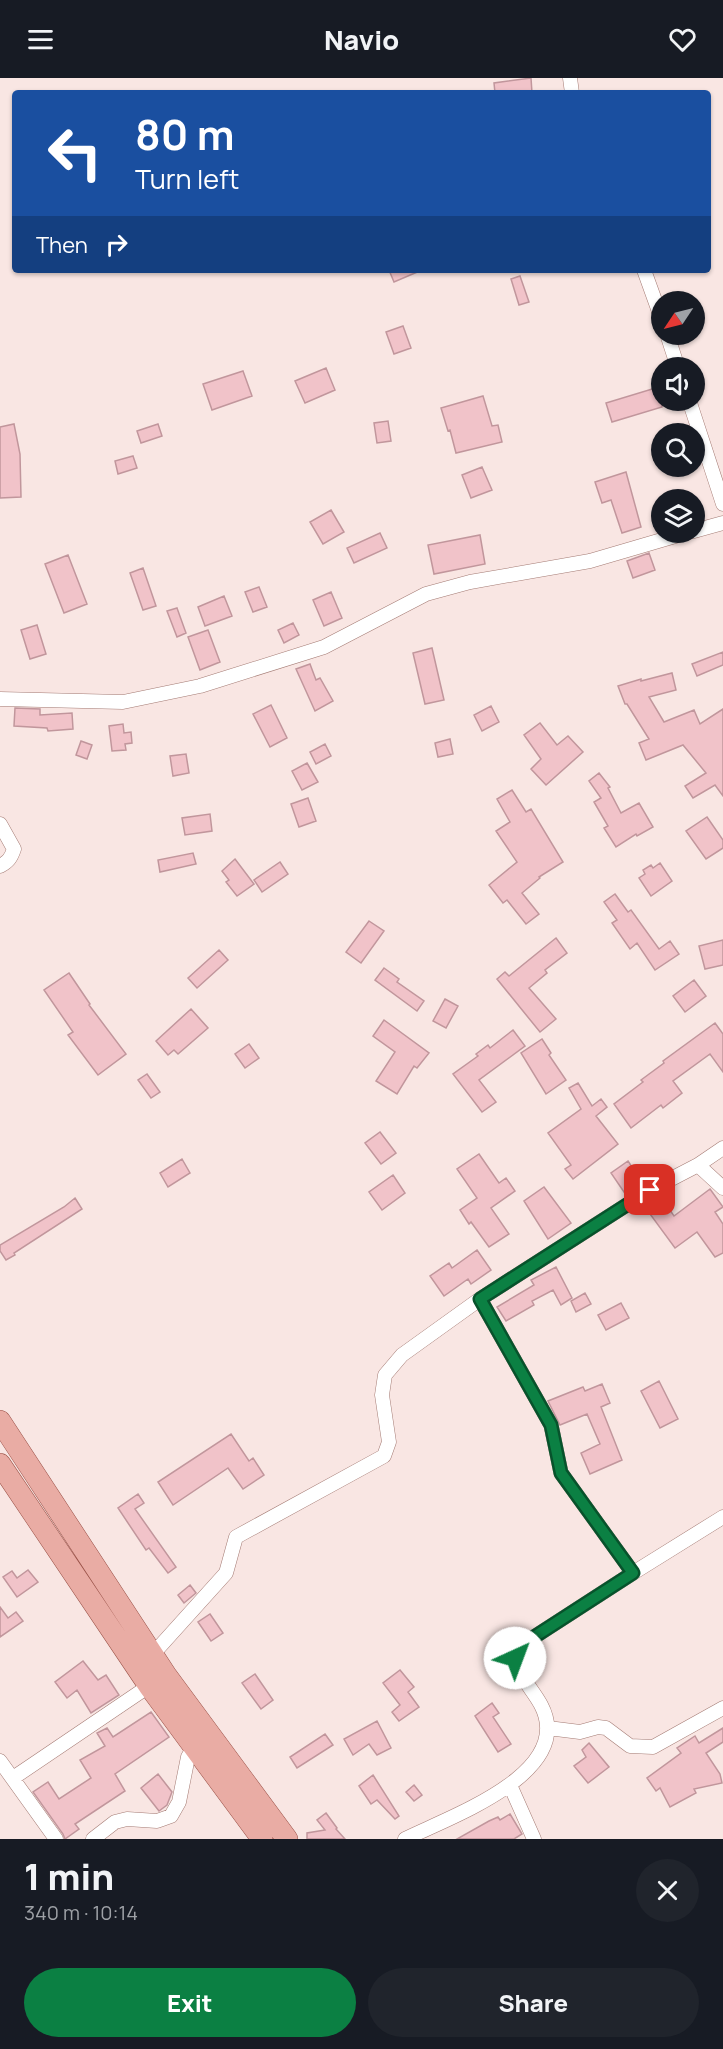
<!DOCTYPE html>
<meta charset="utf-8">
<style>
:root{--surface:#171b24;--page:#20242c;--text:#f1f3f6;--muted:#9ea1a6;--accent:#0b8043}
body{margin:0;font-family:Manrope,sans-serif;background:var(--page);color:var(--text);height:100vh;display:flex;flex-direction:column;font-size:22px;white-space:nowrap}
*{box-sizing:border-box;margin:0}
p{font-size:20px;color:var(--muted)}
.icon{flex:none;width:33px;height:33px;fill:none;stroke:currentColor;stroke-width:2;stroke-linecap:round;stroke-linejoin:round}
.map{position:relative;height:1761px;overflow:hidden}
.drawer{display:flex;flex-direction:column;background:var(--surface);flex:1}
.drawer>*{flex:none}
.guide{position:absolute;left:12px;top:12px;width:699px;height:183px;border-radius:6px;box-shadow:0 2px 4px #0004;background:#1a4fa0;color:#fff;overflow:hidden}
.needle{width:39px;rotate:235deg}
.fabs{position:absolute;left:651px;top:213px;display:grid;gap:12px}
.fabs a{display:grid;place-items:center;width:54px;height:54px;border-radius:50%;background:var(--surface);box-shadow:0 2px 4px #0004;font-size:30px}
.pin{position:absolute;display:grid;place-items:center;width:51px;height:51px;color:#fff;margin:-26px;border-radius:12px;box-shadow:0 3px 9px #0006}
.me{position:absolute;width:66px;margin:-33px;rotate:43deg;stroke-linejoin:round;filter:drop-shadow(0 0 4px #0008)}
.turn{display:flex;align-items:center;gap:21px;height:126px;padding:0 24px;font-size:27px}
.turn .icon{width:78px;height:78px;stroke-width:2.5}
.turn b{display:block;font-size:42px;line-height:51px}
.then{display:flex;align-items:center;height:57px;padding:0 24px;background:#0003;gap:12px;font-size:22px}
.round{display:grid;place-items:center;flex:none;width:63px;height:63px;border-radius:32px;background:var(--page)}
.overview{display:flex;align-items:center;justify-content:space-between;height:102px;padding:0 24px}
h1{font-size:36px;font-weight:800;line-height:45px}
.action{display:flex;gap:12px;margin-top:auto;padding:12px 24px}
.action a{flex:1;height:69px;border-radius:36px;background:var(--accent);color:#fff;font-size:24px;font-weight:800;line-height:69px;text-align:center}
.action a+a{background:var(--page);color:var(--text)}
header{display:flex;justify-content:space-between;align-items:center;height:78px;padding:0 24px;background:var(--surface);font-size:27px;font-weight:800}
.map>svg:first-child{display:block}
.building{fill:#f1c3c9;stroke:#c1969c;stroke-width:1.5}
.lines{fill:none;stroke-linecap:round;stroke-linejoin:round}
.street-casing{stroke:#a47b74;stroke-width:15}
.primary-casing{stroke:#9a5248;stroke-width:22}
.street{stroke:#fff;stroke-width:14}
.primary{stroke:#e9aca4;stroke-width:21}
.route-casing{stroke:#07532c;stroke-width:15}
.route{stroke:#0b8043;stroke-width:10}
</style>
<header><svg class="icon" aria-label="menu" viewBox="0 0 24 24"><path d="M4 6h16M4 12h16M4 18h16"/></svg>Navio<svg class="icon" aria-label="heart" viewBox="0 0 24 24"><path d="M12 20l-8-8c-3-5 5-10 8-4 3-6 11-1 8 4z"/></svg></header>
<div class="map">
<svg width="723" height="1761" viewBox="0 0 723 1761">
<rect width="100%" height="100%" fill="#f9e6e3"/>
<path class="building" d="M531 0 532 15H495L494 5Z
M389 192H422L394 204Z
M520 198 529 224 519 227 511 201Z
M403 248 411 270 394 276 386 254Z
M326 290 335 312 305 325 295 303Z
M243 293 252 318 212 332 203 306Z
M662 308V329L612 344 606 325Z
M483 318 492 348 498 347 502 364 456 375 450 352 448 353 441 330Z
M388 343 391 363 377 365 374 345Z
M14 346 20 376 21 419 0 420V349Z
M158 346 162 358 141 365 137 353Z
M133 378 137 390 118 396 115 383Z
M482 389 492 412 471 420 462 397Z
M626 394 641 449 622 455 611 422 602 425 595 404Z
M331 432 344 454 323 466 310 444Z
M380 455 387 470 354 485 347 470Z
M480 457 485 486 434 496 428 467Z
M649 475 655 492 633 500 627 483Z
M68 477 87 526 64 535 45 486Z
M143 490 156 528 143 532 130 495Z
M259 509 267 529 253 534 245 514Z
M331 514 342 540 324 548 313 522Z
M224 518 232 538 205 548 198 529Z
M177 530 186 555 177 559 167 533Z
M293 545 299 557 284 565 278 552Z
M37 547 46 576 30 581 21 552Z
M208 552 220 584 200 592 188 559Z
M432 570 444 622 425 626 413 575Z
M723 574V587L697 598 692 586Z
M310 586 316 602 320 600 333 623 315 633 296 591Z
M672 595 676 612 649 619 664 644 694 632 700 646 723 631V718L715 707 693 720 685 708 706 695 683 667 646 682 639 665 649 661 627 626H625L618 608 641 601V603Z
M271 627 287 660 270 669 253 636Z
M491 628 499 644 482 653 474 637Z
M15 630 40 631V637L72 635 73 651 48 653 47 650 14 648Z
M540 645 557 667 568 658 583 674 546 707 531 691 541 681 524 657Z
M123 646 124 655 131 654 132 665 125 666 126 672 112 673 109 648Z
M450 661 453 676 438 679 435 665Z
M81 663 92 667 87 681 76 677Z
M325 666 331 678 316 686 310 674Z
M186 676 189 695 173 698 170 678Z
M307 685 318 704 302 712 292 693Z
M599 695 610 709 608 710 621 735 639 725 653 749 637 758 636 756 616 769 604 750 608 748 594 724 601 720 589 703Z
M512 712 526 734 531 731 563 784 539 799 540 800 522 815 539 836 526 846 507 822 503 825 489 807 517 784 496 753 510 744 497 721Z
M308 720 316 743 299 749 291 726Z
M210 736 212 753 185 757 182 740Z
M707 739 723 762V770L706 781 686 753Z
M193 775 196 786 160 794 158 782Z
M235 781 254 806 237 818 226 804 229 802 222 793Z
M280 784 288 796 262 814 254 802Z
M660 785 672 803 651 818 639 800 645 796 643 792 651 787 653 790Z
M615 816 628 834 631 832 659 871 670 863 679 876 655 892 637 865 630 871 612 845 617 842 604 824Z
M369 843 384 853 361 885 346 874Z
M556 860 567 875 545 892 547 895 529 910 556 941 540 954 497 901 505 894 509 898Z
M723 862V887L705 891 699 868Z
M219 872 228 882 197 910 188 900Z
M384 890 399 901 397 904 424 923 417 933 375 902Z
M69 895 90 926 89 927 126 976 98 997 68 957 73 954 44 912Z
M694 902 706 918 685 934 673 918Z
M445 921 458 928 446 950 433 943Z
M191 931 208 950 178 976 174 972 168 977 156 963Z
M384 942 429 975 417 990 414 988 397 1016 376 1003 395 974 373 958Z
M715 945 723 956V994L710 976 673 1003 682 1015 663 1030 661 1027 631 1050 614 1026 643 1004 641 1002 664 985 663 983Z
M513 952 525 968 479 1002 496 1024 482 1034 453 996 478 978 476 976 488 967 490 970Z
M542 961 551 975 549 977 566 1002 546 1016 521 975Z
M249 966 259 980 245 990 235 976Z
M147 996 160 1014 151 1020 138 1002Z
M578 1005 592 1028 601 1021 607 1029 596 1038 618 1066 573 1101 565 1091 571 1087 548 1055 581 1031 569 1010Z
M380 1054 396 1075 381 1086 365 1065Z
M479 1076 499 1105 506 1100 515 1113 491 1130 509 1156 489 1169 471 1144 469 1146 460 1132 477 1120 457 1091Z
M182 1081 190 1095 168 1109 160 1095Z
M628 1083 643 1106 626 1117 611 1095Z
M393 1097 405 1115 382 1132 369 1114Z
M544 1109 571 1145 548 1161 524 1123Z
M710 1111 723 1129 715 1134 723 1146V1175L715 1179 697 1154 675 1170 650 1136 665 1125 674 1138Z
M75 1120 82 1131 14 1175 15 1177 6 1182 0 1173V1167L64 1129Z
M477 1172 491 1192 471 1206 468 1201 444 1218 430 1198 449 1185 452 1190Z
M556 1189 572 1220 561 1227 553 1212 532 1223 534 1227 506 1243 497 1229 534 1207 531 1202Z
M585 1215 591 1226 576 1234 571 1223Z
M621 1225 629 1240 606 1252 598 1237Z
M659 1303 678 1341 660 1350 641 1313Z
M602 1306 610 1325 601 1329 622 1382 590 1396 581 1375 600 1366 587 1336 560 1347 548 1323 583 1309 585 1313Z
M231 1356 249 1383 253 1380 264 1397 243 1411 228 1390 173 1427 158 1404Z
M138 1416 144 1425 135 1431 176 1489 168 1495 149 1470 146 1472 118 1430Z
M28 1492 38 1504 17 1519 3 1499 12 1493 17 1500Z
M190 1507 196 1515 184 1525 178 1517Z
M0 1529 8 1540 16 1534 23 1543 0 1559Z
M210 1536 223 1555 211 1563 198 1544Z
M83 1583 98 1602 106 1597 119 1617 91 1635 77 1612 67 1620 55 1604Z
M400 1592 414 1609 408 1614 419 1629 399 1643 392 1634 400 1627 383 1605Z
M255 1596 273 1622 261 1631 242 1605Z
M492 1625 499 1635 493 1639 511 1666 498 1674 475 1638Z
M151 1634 169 1659 115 1696 125 1713 75 1746 79 1751 65 1761 63 1756 33 1714 48 1704 59 1721 91 1700 80 1682 105 1668 97 1655 107 1650 113 1659Z
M377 1643 391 1670 377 1677 369 1666 353 1677 344 1661Z
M723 1650V1664L706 1675 720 1696 722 1705 694 1711 696 1715 670 1729 660 1710 656 1713 647 1700 681 1675 677 1670 695 1658 699 1665Z
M325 1656 333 1667 297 1690 290 1679Z
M589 1665 609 1689 588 1705 574 1688 586 1679 582 1672Z
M158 1696 172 1714 167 1727 159 1733 141 1710Z
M373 1697 399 1738 395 1741 377 1722 371 1726 359 1708Z
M414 1707 422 1717 414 1723 406 1714Z
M326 1735 337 1750 336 1751 345 1761H307V1755L325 1752 317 1742Z
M510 1736 522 1756 514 1761H457L489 1743 498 1739 500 1742Z"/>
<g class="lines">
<defs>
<path id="street" d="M570 0 572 15
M644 192 662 242
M667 256 678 290
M689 322 723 426
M694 453 723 445
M0 621 123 624 200 608 324 569 426 516 470 504 590 483 689 454
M0 746 14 771C11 780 8 784 0 788
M698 1087 723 1110
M633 1495 723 1439
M153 1576 226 1495 236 1459 384 1378 389 1364 382 1317 385 1297 402 1277 480 1221 650 1112 698 1087 723 1070
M548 1650 580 1654 598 1649 606 1650 630 1668 653 1669 723 1630
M0 1683 56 1761
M13 1700 149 1608
M510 1707 534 1761
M93 1761 115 1744 127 1741 157 1743 171 1738 179 1724 188 1679 195 1667
M405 1761C449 1739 577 1695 541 1627 531 1608 512 1593 517 1570L633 1495 561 1395 551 1347 480 1221"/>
<path id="primary" d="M0 1343 166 1597 287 1761
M0 1386 149 1608 262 1761"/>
</defs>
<use href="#street" class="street-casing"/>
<use href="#primary" class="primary-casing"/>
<use href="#street" class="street"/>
<use href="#primary" class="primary"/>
</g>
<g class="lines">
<defs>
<path id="route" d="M515 1580 517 1570 633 1495 561 1395 551 1347 480 1221 650 1112"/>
</defs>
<use href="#route" class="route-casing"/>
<use href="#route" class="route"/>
</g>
</svg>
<div class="fabs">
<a><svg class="needle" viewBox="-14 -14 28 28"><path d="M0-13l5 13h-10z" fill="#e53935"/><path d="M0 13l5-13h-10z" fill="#9ea1a6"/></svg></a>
<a><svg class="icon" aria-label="sound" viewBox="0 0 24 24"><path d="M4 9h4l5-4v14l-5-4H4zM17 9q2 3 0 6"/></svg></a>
<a><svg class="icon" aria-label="search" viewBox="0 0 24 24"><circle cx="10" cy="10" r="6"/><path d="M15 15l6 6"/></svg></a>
<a><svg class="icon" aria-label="layers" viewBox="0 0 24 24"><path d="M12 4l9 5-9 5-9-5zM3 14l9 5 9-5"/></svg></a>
</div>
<div class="pin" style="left:650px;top:1112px;background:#d93025"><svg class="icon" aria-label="arrive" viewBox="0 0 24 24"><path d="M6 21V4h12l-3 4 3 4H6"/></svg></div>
<svg class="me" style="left:515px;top:1580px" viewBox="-20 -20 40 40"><circle r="19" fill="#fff"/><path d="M0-13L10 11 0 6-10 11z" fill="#0b8043"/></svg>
<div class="guide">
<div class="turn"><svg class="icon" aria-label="left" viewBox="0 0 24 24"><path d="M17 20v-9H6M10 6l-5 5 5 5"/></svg><div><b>80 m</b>Turn left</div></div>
<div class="then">Then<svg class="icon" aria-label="right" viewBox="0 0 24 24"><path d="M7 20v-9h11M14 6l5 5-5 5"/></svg></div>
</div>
</div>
<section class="drawer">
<div class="overview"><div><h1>1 min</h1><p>340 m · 10:14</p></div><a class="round"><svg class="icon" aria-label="close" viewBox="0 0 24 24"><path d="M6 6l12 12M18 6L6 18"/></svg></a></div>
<div class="action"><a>Exit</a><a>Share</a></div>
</section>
